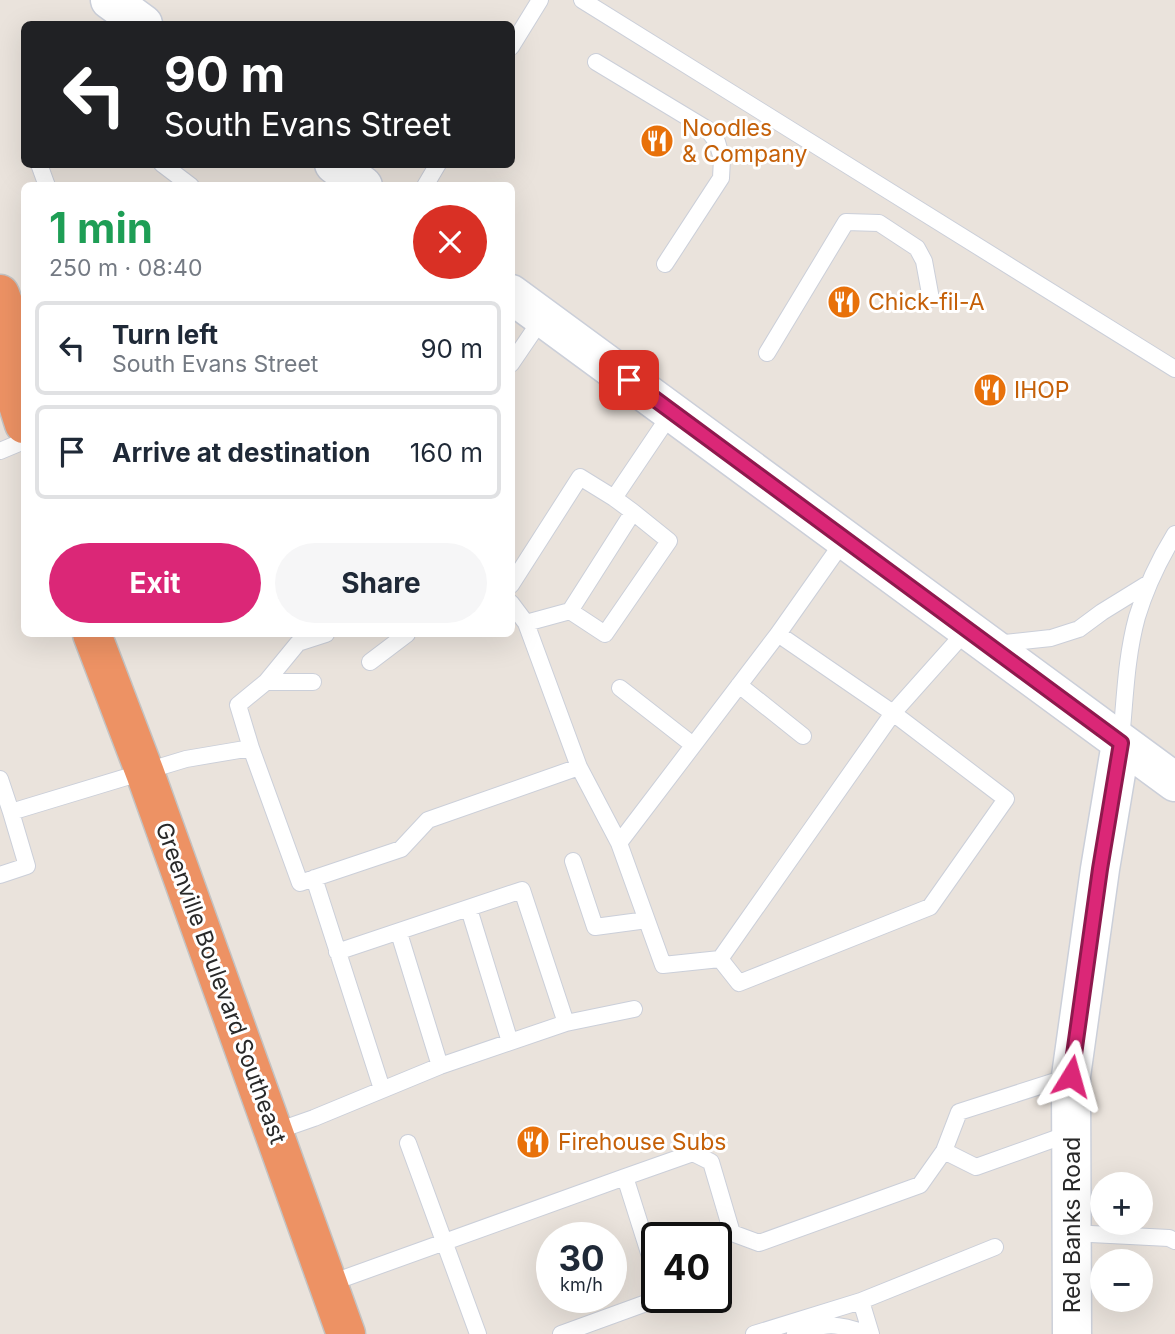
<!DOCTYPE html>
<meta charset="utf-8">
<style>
:root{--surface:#fff;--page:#f6f6f7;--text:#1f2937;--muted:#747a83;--line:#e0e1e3;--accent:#db2777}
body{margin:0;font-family:Inter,sans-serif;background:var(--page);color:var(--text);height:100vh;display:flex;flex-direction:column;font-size:26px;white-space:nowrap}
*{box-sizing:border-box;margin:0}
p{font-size:23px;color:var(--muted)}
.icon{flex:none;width:38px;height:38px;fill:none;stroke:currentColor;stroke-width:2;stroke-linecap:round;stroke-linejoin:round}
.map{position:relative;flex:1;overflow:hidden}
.sheet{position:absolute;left:21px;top:182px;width:494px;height:455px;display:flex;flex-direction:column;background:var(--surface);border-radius:10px;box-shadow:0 7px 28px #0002}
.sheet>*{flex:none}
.banner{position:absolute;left:21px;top:21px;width:494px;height:147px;border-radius:10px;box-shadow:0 7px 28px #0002;background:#202124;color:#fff;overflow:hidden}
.buttons{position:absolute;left:1090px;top:1172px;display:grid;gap:14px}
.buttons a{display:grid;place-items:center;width:63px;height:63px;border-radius:50%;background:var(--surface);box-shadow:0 7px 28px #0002;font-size:35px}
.speed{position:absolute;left:536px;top:1222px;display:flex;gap:14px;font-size:35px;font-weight:700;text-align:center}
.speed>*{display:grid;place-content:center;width:91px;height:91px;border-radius:50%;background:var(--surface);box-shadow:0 7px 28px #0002;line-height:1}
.speed small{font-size:18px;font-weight:400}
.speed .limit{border:4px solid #111;border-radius:10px;background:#fff;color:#111}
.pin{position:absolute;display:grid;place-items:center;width:60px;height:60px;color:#fff;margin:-30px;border-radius:14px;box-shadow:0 4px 10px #0006}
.me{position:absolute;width:77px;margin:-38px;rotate:8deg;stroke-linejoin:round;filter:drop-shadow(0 0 5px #0008)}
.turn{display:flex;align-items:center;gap:24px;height:147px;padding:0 28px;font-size:32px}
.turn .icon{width:91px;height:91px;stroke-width:2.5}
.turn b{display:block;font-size:49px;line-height:60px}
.round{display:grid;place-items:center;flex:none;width:74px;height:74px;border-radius:37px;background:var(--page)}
.head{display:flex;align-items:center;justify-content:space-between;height:119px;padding:0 28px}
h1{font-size:42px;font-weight:700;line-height:52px;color:#1e9e55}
.button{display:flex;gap:14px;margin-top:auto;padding:14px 28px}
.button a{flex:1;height:80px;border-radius:42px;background:var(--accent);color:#fff;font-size:28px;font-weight:700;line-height:80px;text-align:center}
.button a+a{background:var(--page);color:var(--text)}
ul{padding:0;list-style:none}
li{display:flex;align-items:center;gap:21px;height:94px;margin:0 14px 10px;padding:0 14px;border:4px solid var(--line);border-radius:10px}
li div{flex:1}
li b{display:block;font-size:26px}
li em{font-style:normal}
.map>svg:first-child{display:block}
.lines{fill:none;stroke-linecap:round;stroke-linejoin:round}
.lane-casing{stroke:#cbcfd9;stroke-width:18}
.secondary-casing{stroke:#cbcfd9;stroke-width:41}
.highway-casing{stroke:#c3c3c3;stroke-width:41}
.lane{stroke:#fff;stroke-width:16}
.secondary{stroke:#fff;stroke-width:38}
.highway{stroke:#ed9264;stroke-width:38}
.route-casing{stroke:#8e194d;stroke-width:18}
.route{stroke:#db2777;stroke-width:12}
.labels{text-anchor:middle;stroke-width:6;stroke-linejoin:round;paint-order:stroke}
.food-label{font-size:23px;fill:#c56008;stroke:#fff;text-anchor:start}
.street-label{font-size:23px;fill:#292929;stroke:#fff}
</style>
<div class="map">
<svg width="1175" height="1334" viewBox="0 0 1175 1334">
<rect width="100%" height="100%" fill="#eae3dc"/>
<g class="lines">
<defs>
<path id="lane" d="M582 0 1175 369
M511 47 540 0
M596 62 707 129 717 142 722 159 721 178 665 264
M39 164 47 186
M162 164 191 186
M425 186 438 164
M767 353 846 222 879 223 917 248 924 261 931 299
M511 364 543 317
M0 451 24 441
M511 585 580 477 614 498
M570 611 605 634 669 541 633 512
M526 623 570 611 633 512 614 498 672 412
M778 634 893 713 1006 799 930 907 739 983 720 959 893 713 967 630
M996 644 1051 638 1079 629 1102 612 1149 583
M370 662 407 634
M266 682 298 643 326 634
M739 685 803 736
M620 688 693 745
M1121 740C1125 699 1126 657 1137 617 1146 587 1159 560 1175 534
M251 748 238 705 266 682H313
M579 767 619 843 778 634 845 539
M0 779 11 812
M619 843 663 965 720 959
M573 861 595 927 647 920
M0 875 27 866 11 812 186 759 251 748 300 883 401 849 428 820 579 767 526 623 511 603
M314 878 382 1089
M469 909 510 1042
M399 933 440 1066
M566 1023 634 1009
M1071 1076 959 1112 944 1151 976 1167 1071 1133
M274 1132 314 1118 440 1066 566 1023 522 890 337 952
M408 1143 478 1334
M625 1177 693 1153 711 1162 732 1233 759 1243 920 1185 944 1151
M1071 1233 1169 1238 1175 1241
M328 1284 625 1177 656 1275
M861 1301 871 1334
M561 1334 649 1302 656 1292
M754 1334 861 1301 995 1247
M795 1334C826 1322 837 1323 868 1334"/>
<path id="secondary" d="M110 0 143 24
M334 164 363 186
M511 294 1175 782
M1072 1334 1071 1076 1100 869 1121 743"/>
<path id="highway" d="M0 294 9 319 3 358 24 424
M92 634 145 773 346 1334"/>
</defs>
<use href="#lane" class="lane-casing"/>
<use href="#secondary" class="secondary-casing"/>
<use href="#highway" class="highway-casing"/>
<use href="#lane" class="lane"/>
<use href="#secondary" class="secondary"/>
<use href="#highway" class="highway"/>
</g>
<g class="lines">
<defs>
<path id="route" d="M629 380 1121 743 1100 869 1071 1076"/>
</defs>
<use href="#route" class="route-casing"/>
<use href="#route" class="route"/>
</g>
<defs>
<symbol id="restaurant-disc" viewBox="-11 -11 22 22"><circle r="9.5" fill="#e8710a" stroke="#fff"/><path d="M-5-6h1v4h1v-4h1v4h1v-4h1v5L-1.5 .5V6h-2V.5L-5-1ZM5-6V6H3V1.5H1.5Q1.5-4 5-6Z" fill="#fff"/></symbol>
</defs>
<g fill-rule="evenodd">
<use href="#restaurant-disc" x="638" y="122" width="38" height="38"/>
<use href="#restaurant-disc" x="825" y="283" width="38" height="38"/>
<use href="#restaurant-disc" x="971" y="371" width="38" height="38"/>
<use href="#restaurant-disc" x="514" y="1123" width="38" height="38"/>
</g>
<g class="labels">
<g class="food-label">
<text x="682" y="136">Noodles<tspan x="682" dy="26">&amp; Company</tspan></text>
<text x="868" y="310">Chick-fil-A</text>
<text x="1014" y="398">IHOP</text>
<text x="558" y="1150">Firehouse Subs</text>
</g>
<g class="street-label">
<text transform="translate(221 983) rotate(70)" y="8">Greenville Boulevard Southeast</text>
<text transform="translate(1072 1225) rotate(-90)" y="8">Red Banks Road</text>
</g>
</g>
</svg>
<div class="buttons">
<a>+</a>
<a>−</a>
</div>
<div class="speed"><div>30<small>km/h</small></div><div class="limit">40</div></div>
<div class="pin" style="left:629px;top:380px;background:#d93025"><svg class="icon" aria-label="arrive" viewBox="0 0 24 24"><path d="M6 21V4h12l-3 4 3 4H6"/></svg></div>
<svg class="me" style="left:1071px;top:1076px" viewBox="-20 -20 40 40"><path d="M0-17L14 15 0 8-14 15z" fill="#db2777" stroke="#fff" stroke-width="4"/></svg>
<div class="banner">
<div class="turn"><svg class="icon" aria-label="left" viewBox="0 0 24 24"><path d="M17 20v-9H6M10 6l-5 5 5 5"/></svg><div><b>90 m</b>South Evans Street</div></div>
</div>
<section class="sheet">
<div class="head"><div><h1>1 min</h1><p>250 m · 08:40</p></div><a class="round" style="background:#d93025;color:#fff"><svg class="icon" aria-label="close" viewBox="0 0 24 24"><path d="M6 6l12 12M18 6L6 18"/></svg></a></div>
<ul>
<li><svg class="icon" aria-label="left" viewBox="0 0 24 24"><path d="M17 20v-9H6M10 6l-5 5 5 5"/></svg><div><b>Turn left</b><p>South Evans Street</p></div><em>90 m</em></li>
<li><svg class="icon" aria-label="arrive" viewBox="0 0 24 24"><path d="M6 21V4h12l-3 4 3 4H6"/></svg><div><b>Arrive at destination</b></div><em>160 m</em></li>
</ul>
<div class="button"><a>Exit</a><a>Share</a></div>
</section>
</div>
